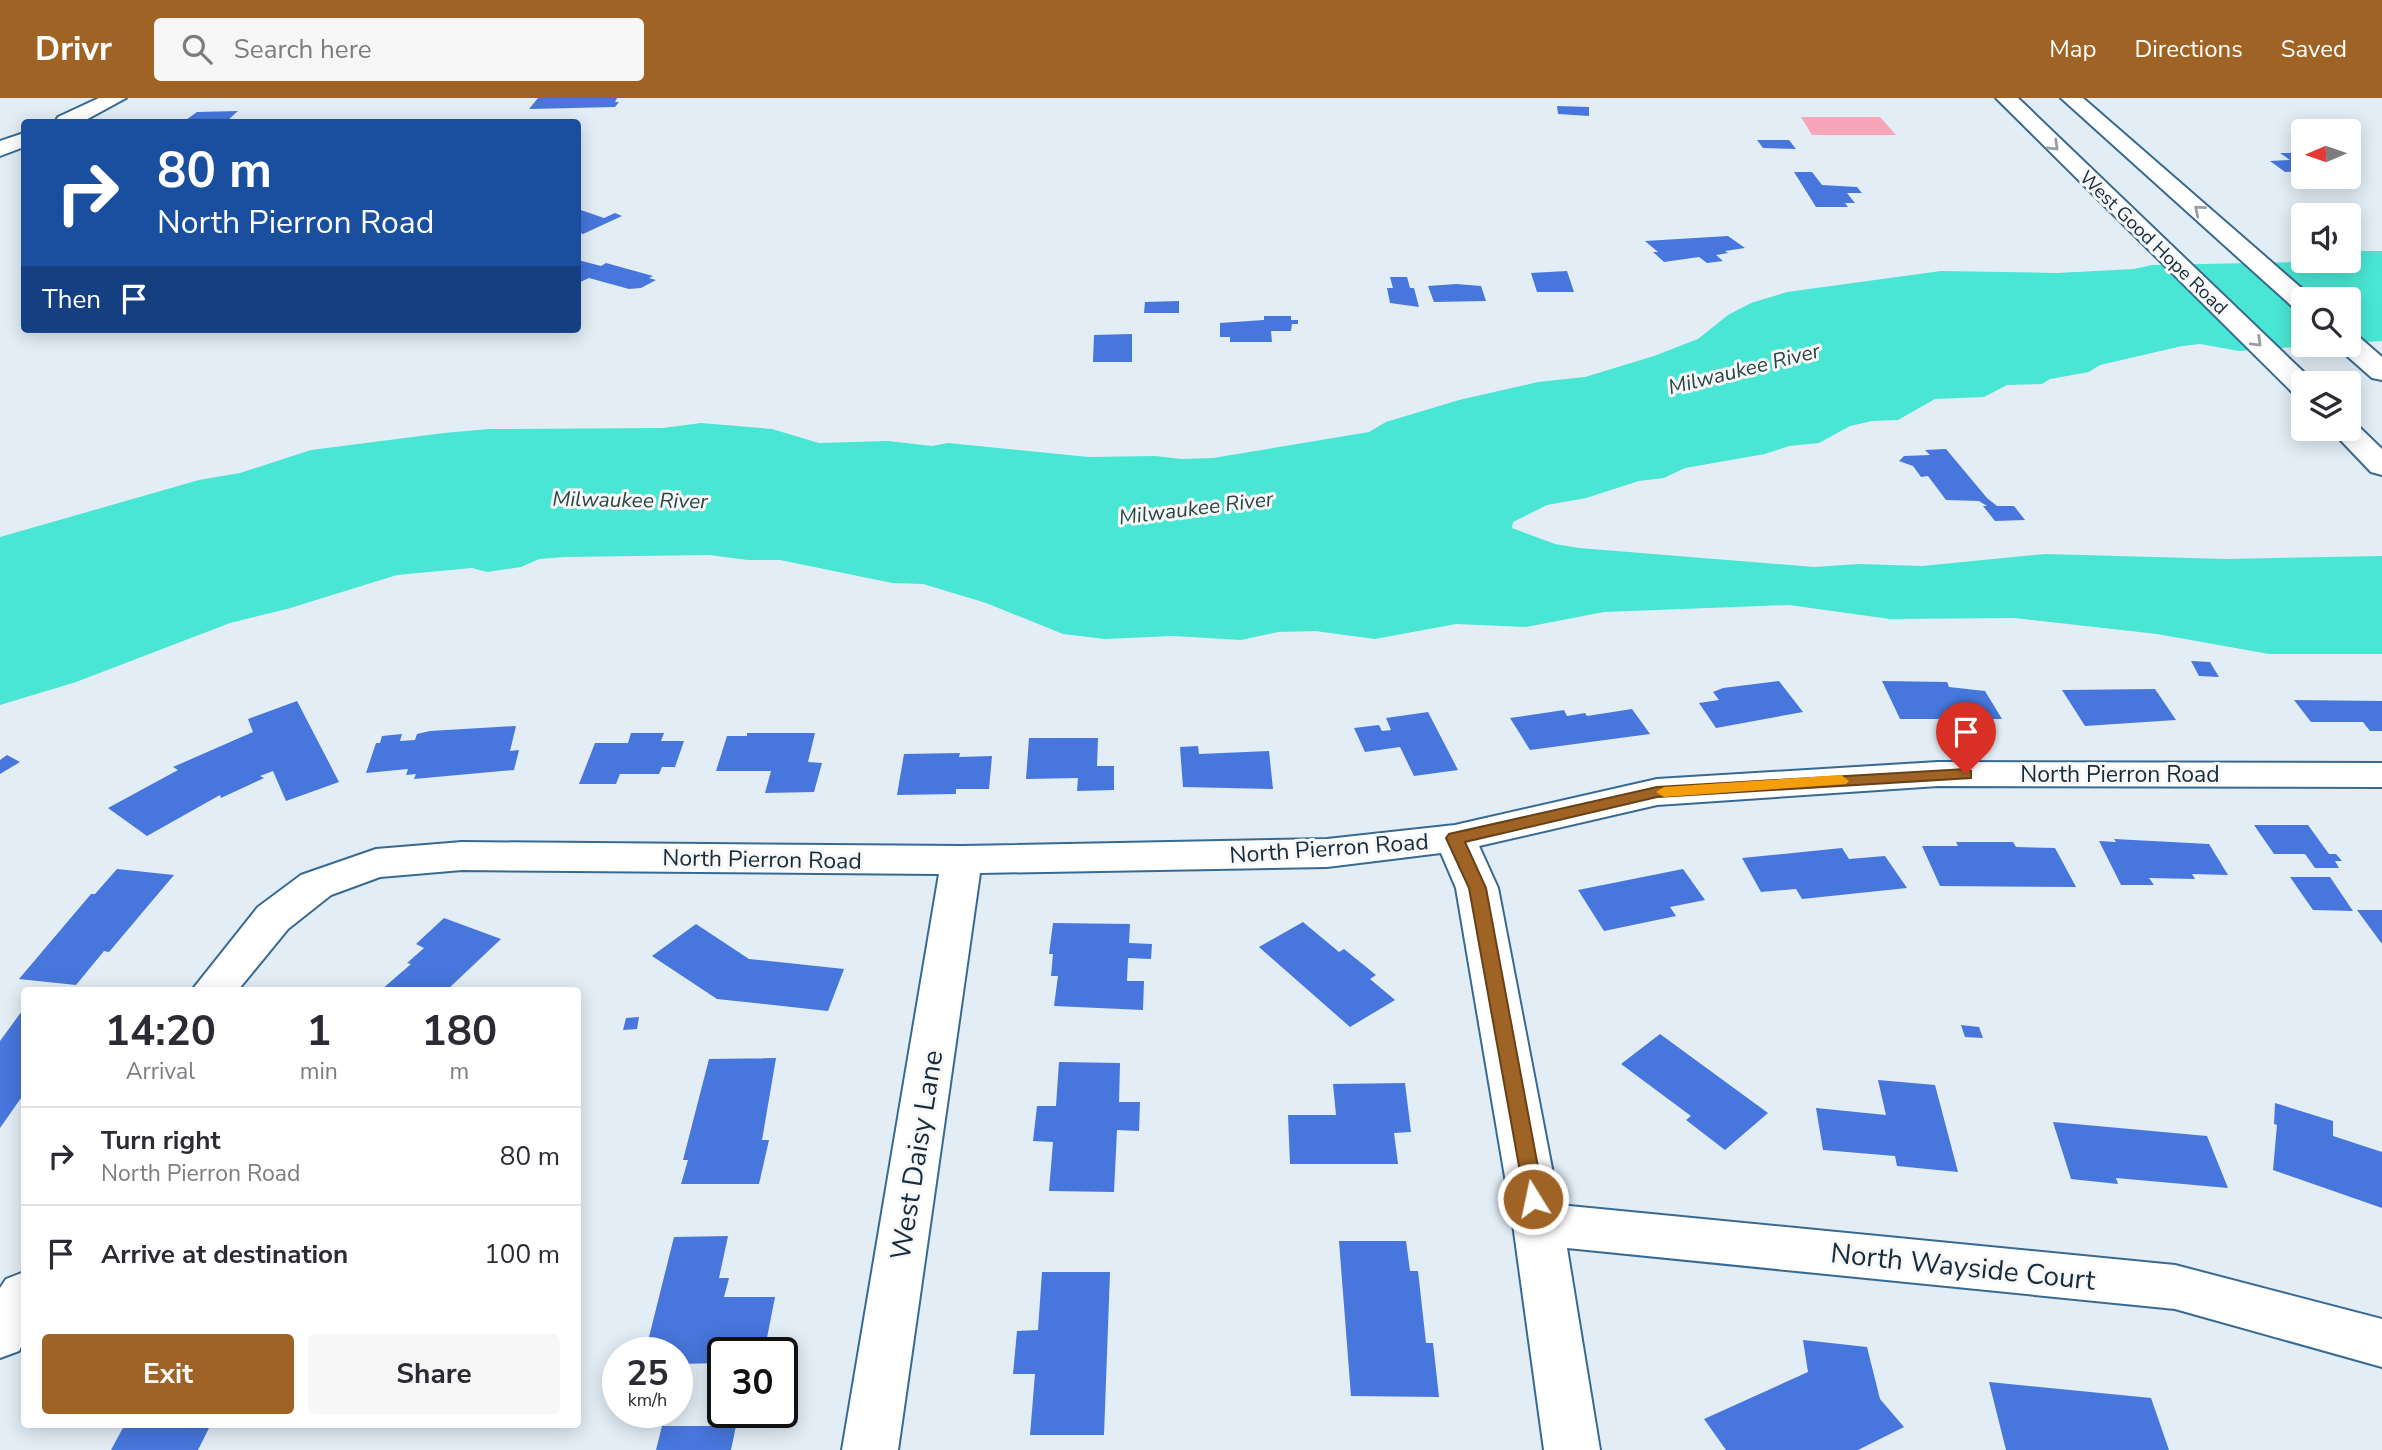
<!DOCTYPE html>
<style>
:root{--surface:#fff;--page:#f7f7f7;--text:#2b2b33;--muted:#7c7c81;--line:#e1e1e2;--accent:#9f6425}
body{margin:0;font-family:"Nunito Sans",sans-serif;background:var(--page);color:var(--text);height:100vh;display:flex;flex-direction:column;font-size:26px;white-space:nowrap}
*{box-sizing:border-box;margin:0}
p{font-size:23px;color:var(--muted)}
.icon{flex:none;width:38px;height:38px;fill:none;stroke:currentColor;stroke-width:2;stroke-linecap:round;stroke-linejoin:round}
.map{position:relative;flex:1;overflow:hidden}
.drawer{position:absolute;left:21px;top:889px;width:560px;height:441px;display:flex;flex-direction:column;background:var(--surface);border-radius:7px;box-shadow:0 4px 18px #0003}
.drawer>*{flex:none}
.banner{position:absolute;left:21px;top:21px;width:560px;height:214px;border-radius:7px;box-shadow:0 4px 18px #0003;background:#1a4fa0;color:#fff;overflow:hidden}
.needle{width:46px;rotate:268deg}
.controls{position:absolute;left:2291px;top:21px;display:grid;gap:14px}
.controls a{display:grid;place-items:center;width:70px;height:70px;border-radius:7px;background:var(--surface);box-shadow:0 4px 18px #0003;font-size:35px}
.speed{position:absolute;left:602px;top:1239px;display:flex;gap:14px;font-size:35px;font-weight:700;text-align:center}
.speed>*{display:grid;place-content:center;width:91px;height:91px;border-radius:50%;background:var(--surface);box-shadow:0 4px 18px #0003;line-height:1}
.speed small{font-size:18px;font-weight:400}
.speed .limit{border:4px solid #111;border-radius:10px;background:#fff;color:#111}
.pin{position:absolute;display:grid;place-items:center;width:60px;height:60px;color:#fff;margin:-72px -30px;border-radius:50% 50% 50% 0;rotate:-45deg;box-shadow:0 0 7px #0007}
.pin .icon{rotate:45deg}
.me{position:absolute;width:77px;margin:-38px;rotate:350deg;stroke-linejoin:round;filter:drop-shadow(0 0 5px #0008)}
.turn{display:flex;align-items:center;gap:24px;height:147px;padding:0 21px;font-size:32px}
.turn .icon{width:91px;height:91px;stroke-width:2.5}
.turn b{display:block;font-size:49px;line-height:60px}
.then{display:flex;align-items:center;height:66px;padding:0 21px;background:#0003;gap:14px;font-size:26px}
.eta{display:flex;justify-content:space-evenly;align-items:center;height:119px;text-align:center}
.eta b{font-size:42px;font-weight:700;line-height:49px}
.cta{display:flex;gap:14px;margin-top:auto;padding:14px 21px}
.cta a{flex:1;height:80px;border-radius:7px;background:var(--accent);color:#fff;font-size:28px;font-weight:700;line-height:80px;text-align:center}
.cta a+a{background:var(--page);color:var(--text)}
ul{padding:0;list-style:none}
li{display:flex;align-items:center;gap:21px;height:98px;padding:0 21px;border-top:2px solid var(--line)}
li div{flex:1}
li b{display:block;font-size:26px}
li em{font-style:normal}
header{display:flex;align-items:center;gap:42px;box-sizing:border-box;height:98px;padding:0 35px;background:var(--accent);color:#fff}
header strong{font-size:33px}
nav{display:flex;gap:38px;margin-inline-start:auto;font-size:24px}
.search{width:490px;height:63px;background:var(--page);display:flex;align-items:center;gap:18px;box-sizing:border-box;padding:0 24px;border-radius:7px;color:var(--muted);font-size:26px}
.map>svg:first-child{display:block}
.green{fill:#f8a5ba}
.water{fill:#49e6d4}
.building{fill:#4776dc}
.lines{fill:none;stroke-linecap:round;stroke-linejoin:round}
.minor-casing{stroke:#386a91;stroke-width:4}
.major-casing{stroke:#386a91;stroke-width:4}
.minor{fill:#fff;fill-rule:evenodd}
.major{fill:#fff;fill-rule:evenodd}
.oneway{stroke:#97a0a8}
.route{fill:#9f6425;stroke:#674118;stroke-width:2}
.slow{fill:#f59e0b}
.labels{text-anchor:middle;stroke-width:6;stroke-linejoin:round;paint-order:stroke}
.far-street-label{font-size:19px;fill:#172c3d;stroke:#f8f8f8}
.far-water-label{font-size:21px;font-style:italic;fill:#274742;stroke:#f8f8f8}
.street-label{font-size:23px;fill:#172c3d;stroke:#f8f8f8}
.near-street-label{font-size:28px;fill:#172c3d;stroke:#f8f8f8}
</style>
<header>
<strong>Drivr</strong>
<div class="search"><svg class="icon" aria-label="search" viewBox="0 0 24 24"><circle cx="10" cy="10" r="6"/><path d="M15 15l6 6"/></svg>Search here</div>
<nav><a>Map</a><a>Directions</a><a>Saved</a></nav>
</header>
<div class="map">
<svg width="2382" height="1352" viewBox="0 0 2382 1352">
<rect width="100%" height="100%" fill="#e2edf6"/>
<path class="green" d="M1801 19H1880L1896 37H1812Z"/>
<path class="water" d="M2349 153H2382V243L2349 245 2348 201H2303V247H2326L2239 253 2200 246 2182 248 2100 267 2089 274 2050 281 2042 286 2007 287 1984 299 1935 301 1898 322 1872 323 1850 328 1819 345 1789 348 1765 356 1685 370 1664 380 1639 383 1586 400 1547 407 1513 424 1512 430 1555 446 1579 450 1814 469 1859 466 1922 468 2045 456 2227 461 2382 458V556H2269L2157 536 2014 520 1890 521 1789 507 1604 514 1526 529 1456 526 1375 541 1315 533 1278 534 1241 542 1173 538 1105 541 1063 536 986 505 923 486 892 485 780 462H748L709 457 565 459 539 461 521 469 487 474 472 470 397 477 287 511 230 525 76 584 0 607V439L199 382 240 375 311 352 444 335 489 331 663 330 701 325 772 331 819 345 888 343 932 348 948 345 1088 359 1155 358 1182 361 1213 360 1369 334 1386 324 1459 302 1538 284 1585 279 1654 258 1698 241 1728 217 1751 205 1787 194 1941 173 2057 175 2134 171 2152 167 2348 163Z"/>
<path class="building" d="M538 0H617L615 4H619L615 9 529 11Z
M1557 8 1589 9V18L1558 16Z
M238 13 227 23 183 24 197 14Z
M1757 42H1789L1796 51 1763 50Z
M2280 55H2303V73L2285 74 2270 63 2290 62Z
M1794 74H1812L1822 87 1857 89 1862 95H1847L1855 105H1845L1848 109H1816Z
M578 111 604 120 615 115 622 118 583 136 578 134Z
M1728 138 1745 150 1725 153 1728 155 1716 157 1723 163 1707 165 1699 159 1664 164 1653 154H1658L1645 143Z
M578 162 601 168 606 165 653 178 649 180 656 182 641 190 629 191 589 180 578 185Z
M1567 173 1574 194H1537L1531 175Z
M1390 179H1407L1410 190H1414L1419 209 1390 205 1387 190H1393Z
M1456 186 1481 188 1486 203 1434 204 1428 188Z
M1179 203V215H1144L1145 204Z
M1264 218H1291V222H1298V226H1292L1291 233H1271L1272 244H1230V239H1220V225L1264 222Z
M1132 236V264H1093L1094 237Z
M1946 351 1987 400 1997 408H2014L2025 422 1995 423 1983 408H1987L1979 403 1946 402 1928 378 1921 379 1913 368 1899 363 1904 358 1930 357 1925 352Z
M2191 563 2210 564 2219 579 2199 578Z
M1779 583 1803 614 1716 630 1699 605 1719 602 1713 594 1723 590Z
M1882 583 1947 584 1949 589 1985 593 2002 621H1900Z
M2155 591 2176 622 2085 628 2062 592Z
M2294 602 2382 603V633H2370L2363 624H2311Z
M297 603 339 684 286 703 273 673 260 678 264 680 221 700 220 697 147 738 108 710 178 672 173 669 253 634 248 621Z
M1632 611 1650 636 1530 652 1510 620 1564 612 1567 618 1585 615 1587 618Z
M1428 614 1458 672 1414 678 1400 649 1365 654 1354 630 1379 627 1382 633 1391 632 1386 620Z
M516 628 510 653 519 652 514 672 414 681 416 676 406 677 408 671 366 675 376 645H380L382 638 402 636 400 643 415 642 417 636 430 633Z
M631 635H664L661 643H684L675 669H662L659 676H620L616 686H579L595 645H628Z
M747 635H815L808 664 822 665 814 694 765 695 771 673H716L727 638H747Z
M1029 640H1098L1097 668H1114V692L1077 693 1078 680 1026 681Z
M1198 648 1199 656 1269 653 1273 691 1183 689 1180 649Z
M960 655 959 659 992 658 989 691H956V696L897 697 904 656Z
M7 657 20 664 0 676V662Z
M2254 727H2308L2329 756H2336L2342 763H2335L2339 770H2315L2305 756H2274Z
M2114 741 2209 746 2228 777 2192 776 2195 781 2149 780 2154 787H2121L2099 743 2116 744Z
M1956 744H2013L2016 749 2055 750 2076 789 1940 788 1922 748H1958Z
M1842 750 1849 761 1885 758 1907 790 1802 801 1796 791 1761 794 1742 760Z
M117 771 174 777 109 854 104 853 76 887 19 881 91 796H95Z
M1683 771 1705 802 1670 809 1676 818 1604 833 1578 792Z
M2290 779H2330L2353 813 2313 812Z
M2357 812H2382V846Z
M444 820 501 841 447 892H381L411 866 407 865 424 850 416 846Z
M1303 824 1339 854 1344 851 1376 877 1370 881 1395 902 1350 929 1259 849Z
M1053 825 1130 826 1129 845 1152 846 1151 861 1128 860 1127 883H1144L1143 912 1054 908 1058 878H1051L1053 856H1049Z
M696 826 749 861 844 871 828 913 717 901 652 858Z
M22 913 24 1001 21 1000 0 1030V943Z
M639 919 637 931 623 932 626 920Z
M1961 927 1979 929 1983 940 1965 939Z
M1660 936 1768 1015 1725 1052 1686 1022 1691 1018 1621 966Z
M776 960 762 1042H769L759 1086H681L688 1062H683L709 961Z
M1059 964 1120 965 1119 1004H1140L1139 1033 1117 1032 1114 1094 1049 1093 1053 1044 1033 1043 1037 1008H1056Z
M1878 982 1935 987 1958 1074 1897 1068 1895 1058 1823 1052 1816 1010 1886 1017Z
M1405 985 1411 1034 1394 1035 1398 1066H1290L1288 1017H1336L1333 986Z
M2275 1005 2333 1023V1038L2382 1054V1110L2273 1072 2277 1027 2274 1026Z
M2053 1024 2207 1038 2228 1090 2116 1080 2118 1086 2071 1081Z
M728 1138 719 1180H729L724 1199H775L764 1255H723V1265L677 1266V1255H645L674 1139Z
M1339 1143H1406L1410 1173H1418L1426 1245H1433L1439 1299 1351 1298Z
M1042 1174H1110L1104 1337H1030L1035 1276H1013L1017 1233 1038 1232Z
M1803 1242 1867 1249 1880 1301 1904 1329 1858 1352H1726L1704 1321 1808 1274Z
M1989 1284 2151 1300 2169 1352H2006Z
M125 1326H211L198 1352H111Z
M662 1328H736L731 1352H656Z"/>
<g class="lines">
<defs>
<path id="minor" d="M99 0H126L82 24H55L58 19Z
M24 35V49L0 58V43Z
M1938 664 2382 665V689L1938 688 1657 707 1479 748 1498 790 1559 1107 2175 1167 2382 1221V1269L2175 1211 1567 1150 1600 1352H1544L1513 1126 1456 790 1441 755 1327 769 980 775 898 1352H842L939 776 462 772 380 779 331 797 288 831 238 892H192L258 809 301 777 376 751 462 744 962 748 1327 741 1455 727 1657 681Z
M24 1174V1243L19 1253 0 1260V1190L6 1181Z"/>
<path id="major" d="M1996 0H2018L2315 285H2303V298L2293 295Z
M2061 0H2083L2314 201H2303V212L2294 210Z
M2348 236 2358 238 2382 259V282L2372 280 2338 250 2336 247H2348Z
M2348 323 2355 325 2382 351V377L2371 374 2330 331H2348Z"/>
</defs>
<use href="#minor" class="minor-casing"/>
<use href="#major" class="major-casing"/>
<use href="#minor" class="minor"/>
<use href="#major" class="major"/>
</g>
<defs><path id="oneway-chevron" d="M-2-3.5L2.5 0L-2 3.5" fill="none" stroke-width="1.6" stroke-linecap="round" stroke-linejoin="round" transform="scale(1.75)"/></defs>
<g class="oneway">
<use href="#oneway-chevron" transform="translate(2054 48) rotate(44)"/>
<use href="#oneway-chevron" transform="translate(2199 112) rotate(-140)"/>
<use href="#oneway-chevron" transform="translate(2257 244) rotate(44)"/>
</g>
<path class="route" d="M1966 671 1971 673V680L1657 699 1465 744 1486 790 1544 1101 1541 1107 1533 1109 1526 1107 1469 790 1446 740 1449 736 1657 689Z"/>
<path class="slow" d="M1841 677 1849 683 1846 686 1664 699 1656 694 1664 689Z"/>
<g class="labels">
<g class="far-street-label">
<text transform="translate(2154 144) rotate(44)" y="7">West Good Hope Road</text>
</g>
<g class="far-water-label">
<text transform="translate(1744 271) rotate(-14)" y="7">Milwaukee River</text>
<text transform="translate(630 402) rotate(1)" y="7">Milwaukee River</text>
<text transform="translate(1196 410) rotate(-7)" y="7">Milwaukee River</text>
</g>
<g class="street-label">
<text x="2120" y="684">North Pierron Road</text>
<text transform="translate(1329 750) rotate(-4)" y="8">North Pierron Road</text>
<text transform="translate(762 761) rotate(1)" y="8">North Pierron Road</text>
</g>
<g class="near-street-label">
<text transform="translate(916 1057) rotate(-81)" y="10">West Daisy Lane</text>
<text transform="translate(1963 1168) rotate(6)" y="10">North Wayside Court</text>
</g>
</g>
</svg>
<div class="controls">
<a><svg class="needle" viewBox="-14 -14 28 28"><path d="M0-13l5 13h-10z" fill="#e53935"/><path d="M0 13l5-13h-10z" fill="#7c7c81"/></svg></a>
<a><svg class="icon" aria-label="sound" viewBox="0 0 24 24"><path d="M4 9h4l5-4v14l-5-4H4zM17 9q2 3 0 6"/></svg></a>
<a><svg class="icon" aria-label="search" viewBox="0 0 24 24"><circle cx="10" cy="10" r="6"/><path d="M15 15l6 6"/></svg></a>
<a><svg class="icon" aria-label="layers" viewBox="0 0 24 24"><path d="M12 4l9 5-9 5-9-5zM3 14l9 5 9-5"/></svg></a>
</div>
<div class="speed"><div>25<small>km/h</small></div><div class="limit">30</div></div>
<div class="pin" style="left:1966px;top:676px;background:#d93025"><svg class="icon" aria-label="arrive" viewBox="0 0 24 24"><path d="M6 21V4h12l-3 4 3 4H6"/></svg></div>
<svg class="me" style="left:1533px;top:1101px" viewBox="-20 -20 40 40"><circle r="17" fill="#9f6425" stroke="#fff" stroke-width="3"/><path d="M0-11L8 9 0 5-8 9z" fill="#fff"/></svg>
<div class="banner">
<div class="turn"><svg class="icon" aria-label="right" viewBox="0 0 24 24"><path d="M7 20v-9h11M14 6l5 5-5 5"/></svg><div><b>80 m</b>North Pierron Road</div></div>
<div class="then">Then<svg class="icon" aria-label="arrive" viewBox="0 0 24 24"><path d="M6 21V4h12l-3 4 3 4H6"/></svg></div>
</div>
<section class="drawer">
<div class="eta">
<div><b>14:20</b><p>Arrival</p></div>
<div><b>1</b><p>min</p></div>
<div><b>180</b><p>m</p></div>
</div>
<ul>
<li><svg class="icon" aria-label="right" viewBox="0 0 24 24"><path d="M7 20v-9h11M14 6l5 5-5 5"/></svg><div><b>Turn right</b><p>North Pierron Road</p></div><em>80 m</em></li>
<li><svg class="icon" aria-label="arrive" viewBox="0 0 24 24"><path d="M6 21V4h12l-3 4 3 4H6"/></svg><div><b>Arrive at destination</b></div><em>100 m</em></li>
</ul>
<div class="cta"><a>Exit</a><a>Share</a></div>
</section>
</div>
